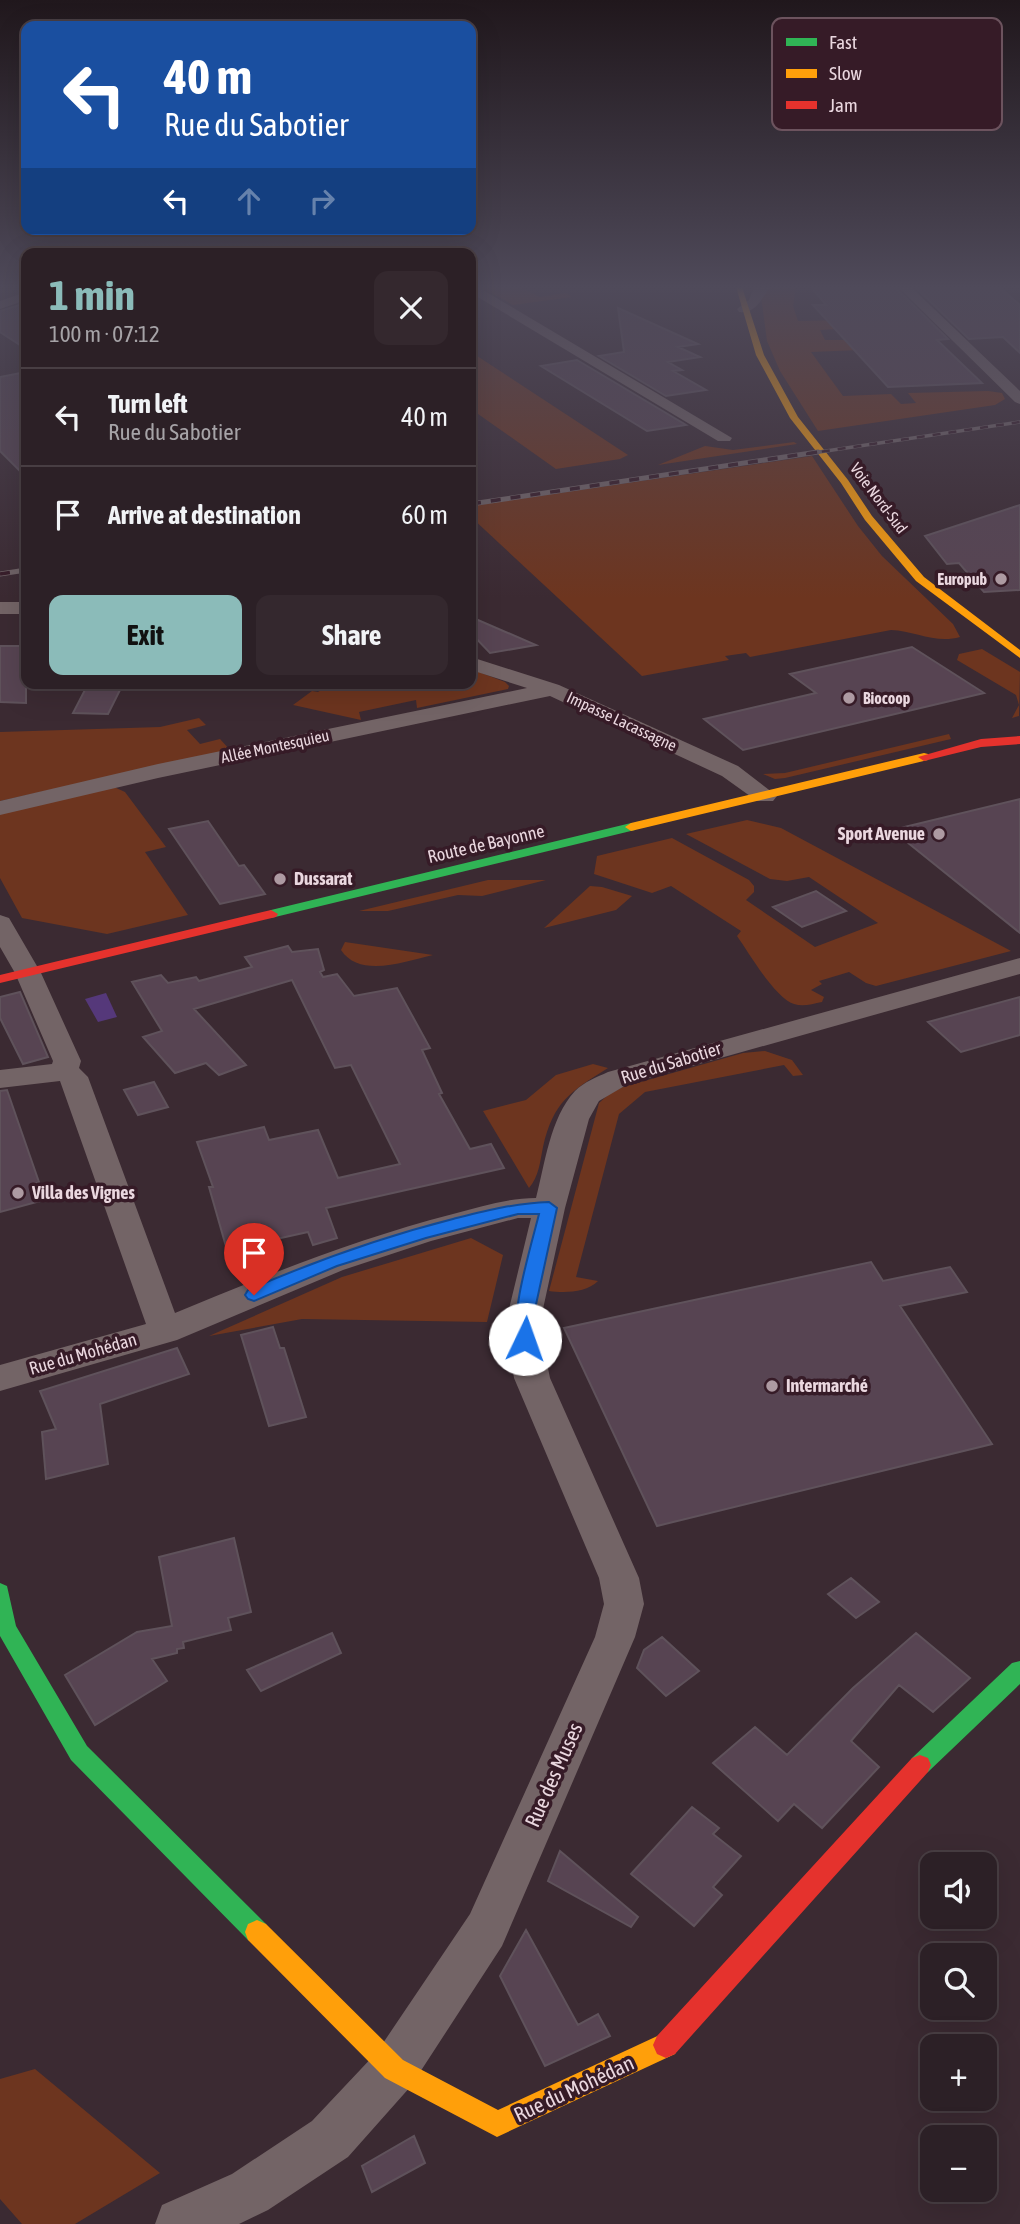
<!DOCTYPE html>
<meta charset="utf-8">
<style>
:root{--surface:#2c2026;--page:#34282e;--text:#f1f3f6;--muted:#a6a3a7;--line:#483e43;--accent:#8bbbb9}
body{margin:0;font-family:"Asap Condensed",sans-serif;background:var(--page);color:var(--text);height:100vh;display:flex;flex-direction:column;font-size:26px;white-space:nowrap}
*{box-sizing:border-box;margin:0}
p{font-size:23px;color:var(--muted)}
.icon{flex:none;width:38px;height:38px;fill:none;stroke:currentColor;stroke-width:2;stroke-linecap:round;stroke-linejoin:round}
.map{position:relative;flex:1;overflow:hidden}
.panel{position:absolute;left:21px;top:248px;width:455px;height:441px;display:flex;flex-direction:column;background:var(--surface);border-radius:14px;box-shadow:0 7px 28px #0002,0 0 0 2px var(--line)}
.panel>*{flex:none}
.banner{position:absolute;left:21px;top:21px;width:455px;height:214px;border-radius:14px;box-shadow:0 7px 28px #0002,0 0 0 2px var(--line);background:#1a4fa0;color:#fff;overflow:hidden}
.tools{position:absolute;left:920px;top:1852px;display:grid;gap:14px}
.tools a{display:grid;place-items:center;width:77px;height:77px;border-radius:14px;background:var(--surface);box-shadow:0 7px 28px #0002,0 0 0 2px var(--line);font-size:35px}
.pin{position:absolute;display:grid;place-items:center;width:60px;height:60px;color:#fff;margin:-72px -30px;border-radius:50% 50% 50% 0;rotate:-45deg;box-shadow:0 0 7px #0007}
.pin .icon{rotate:45deg}
.me{position:absolute;width:77px;margin:-38px;rotate:3deg;stroke-linejoin:round;filter:drop-shadow(0 0 5px #0008)}
.turn{display:flex;align-items:center;gap:24px;height:147px;padding:0 28px;font-size:32px}
.turn .icon{width:91px;height:91px;stroke-width:2.5}
.turn b{display:block;font-size:49px;line-height:60px}
.lanes{display:flex;align-items:center;height:66px;padding:0 28px;background:#0003;justify-content:center;gap:35px;direction:ltr}
.lanes .off{opacity:.35}
.round{display:grid;place-items:center;flex:none;width:74px;height:74px;border-radius:14px;background:var(--page)}
.summary{display:flex;align-items:center;justify-content:space-between;height:119px;padding:0 28px}
h1{font-size:42px;font-weight:700;line-height:52px;color:var(--accent)}
.button{display:flex;gap:14px;margin-top:auto;padding:14px 28px}
.button a{flex:1;height:80px;border-radius:14px;background:var(--accent);color:#111;font-size:28px;font-weight:700;line-height:80px;text-align:center}
.button a+a{background:var(--page);color:var(--text)}
ul{padding:0;list-style:none}
li{display:flex;align-items:center;gap:21px;height:98px;padding:0 28px;border-top:2px solid var(--line)}
li div{flex:1}
li b{display:block;font-size:26px}
li em{font-style:normal}
.map>svg:first-child{display:block}
.green{fill:#6d351f}
.water{fill:#55387a}
.building{fill:#574452;stroke:#5f525b;stroke-width:2}
.lines{fill:none;stroke-linecap:round;stroke-linejoin:round}
.street{fill:#736466;fill-rule:evenodd}
.fast{fill:#30b455;fill-rule:evenodd}
.slow{fill:#ff9f0a;fill-rule:evenodd}
.jam{fill:#e5322d;fill-rule:evenodd}
.rail-far1-casing{stroke:#716467;stroke-width:3.5}
.rail-casing{stroke:#716467;stroke-width:5}
.rail-far1{stroke:#361b27;stroke-width:2.5;stroke-dasharray:8;stroke-linecap:butt}
.rail{stroke:#361b27;stroke-width:3.5;stroke-dasharray:10;stroke-linecap:butt}
.route{fill:#1a73e8;stroke:#114b97;stroke-width:2}
.poi-dot{fill:#ad9aa2;stroke:#361b27;stroke-width:2.5}
.labels{text-anchor:middle;stroke-width:7;stroke-linejoin:round;paint-order:stroke}
.far-street-label{font-size:16px;fill:#ead7df;stroke:#361b27}
.far-poi-label{font-size:16px;font-weight:bold;fill:#ead7df;stroke:#361b27;text-anchor:end}
.poi-label{font-size:18px;font-weight:bold;fill:#ead7df;stroke:#361b27;text-anchor:start}
.street-label{font-size:18px;fill:#ead7df;stroke:#361b27}
.near-street-label{font-size:21px;fill:#ead7df;stroke:#361b27}
.key{fill:#361b27;stroke:#6c535e;stroke-width:2}
.key-label{font-size:19px;fill:#ead7df}
</style>
<div class="map">
<svg width="1020" height="2224" viewBox="0 0 1020 2224">
<rect width="100%" height="100%" fill="#3b2a32"/>
<path class="green" d="M481 287H519L540 297 566 293 572 297 513 305Z
M769 287H796L793 306 798 321 849 320 857 328 820 330 825 340H850L859 350 811 352 843 396 891 394 901 404 916 403 908 393 988 391 1002 393 1005 399 995 405 818 431 780 371 767 341 761 296Z
M471 352 628 455 620 459 556 469 471 409Z
M794 442 797 444 658 465 705 446 733 450Z
M812 456 858 526 882 556 953 624 960 637C936 644 915 631 891 630L750 657 746 653 725 656 729 660 642 676 471 517V506Z
M982 649 1020 672 1019 716 1012 718 1019 705 1016 695 957 660 959 654Z
M471 669 505 682 509 686 508 689 417 708 416 700 359 712 361 720 293 705 312 691 318 692 330 684H471Z
M199 718 206 725 187 730 200 744 220 739 230 750 0 801V732L160 727Z
M949 734 951 739 785 778 775 779 763 774 785 773Z
M114 787 125 792 166 847 145 852 188 915 107 934 22 918 0 878V814Z
M747 820 781 828 1011 951 876 986 866 983 849 972 819 981 822 984 811 990 824 997 822 1002C812 1004 803 1007 794 1004 775 998 749 953 737 936L741 931 671 886 652 893 594 874 597 856 672 838 749 880 754 886V892L746 900 815 947 878 923 809 877 787 881 770 879 686 834Z
M488 880H546L482 896 458 895 388 911H359Z
M590 886 602 887 632 896 616 910 544 928Z
M345 942 433 955C406 961 360 979 341 950Z
M765 1051 792 1060 803 1075 793 1076 784 1065 645 1092 619 1114 576 1277 598 1281C586 1293 564 1293 549 1291L599 1103 609 1094 623 1087 743 1053Z
M593 1064 608 1068C571 1091 553 1102 543 1147 540 1162 539 1176 529 1188L483 1111 526 1100 556 1075Z
M471 1238 503 1255 487 1322 302 1319 209 1336 342 1277Z
M35 2069 160 2173 75 2224H22L0 2199V2079Z"/>
<path class="water" d="M106 993 117 1017 98 1022 85 999Z"/>
<path class="building" d="M895 287 948 339 937 340 982 383 888 387 813 305H826L812 288Z
M915 287H999L1020 305V353L1003 337 969 339Z
M26 303V349L0 332V311Z
M618 308 698 344 678 347 700 357 668 362 682 370 673 371 706 390 666 396 599 356 624 352Z
M577 360 686 425 647 431 541 366Z
M26 372V477L0 451V377Z
M1020 505V590L984 592 959 563 947 564 925 536Z
M471 617 536 645 490 653 471 633Z
M0 646H26V703L0 702Z
M912 647 984 693 743 750 704 719 816 693 790 674Z
M88 684H123L108 714 73 713Z
M1020 799V933L892 830Z
M208 821 239 866 244 865 265 894 220 904 169 829Z
M816 891 846 911 802 927 773 907Z
M288 946 292 952 318 949 324 970 320 972 323 977 337 974 354 996 397 988 430 1048 422 1050 442 1093 439 1094 470 1149 491 1144 504 1168 326 1208 337 1238 313 1245 308 1232 227 1250 209 1187H213L197 1142 264 1127 269 1140 318 1130 338 1178 400 1164 351 1065 335 1068 292 980 194 1009 246 1065 219 1075 206 1063 175 1073 143 1037 162 1031 132 982 161 975 168 983 196 977 199 981 252 967 245 957Z
M20 992 48 1057 23 1064 0 1018V997Z
M1020 997V1035L961 1052 928 1022Z
M154 1082 168 1107 138 1115 124 1090Z
M7 1090 39 1182 33 1184 40 1201 0 1212V1091Z
M871 1262 883 1281 950 1267 967 1292 900 1306 992 1444 657 1526 564 1328Z
M273 1327 280 1348H284L306 1417 269 1426 241 1335Z
M177 1348 189 1374 100 1404 108 1464 46 1479 42 1432 56 1429 40 1391Z
M234 1538 251 1612 228 1618 231 1630 183 1642 184 1648 177 1649V1653L152 1659 167 1681 95 1725 65 1675 137 1632 172 1626 159 1557Z
M851 1578 879 1602 856 1618 828 1594Z
M332 1633 341 1653 261 1691 247 1670Z
M916 1633 970 1678 933 1712 899 1685 851 1741 879 1767 822 1828 794 1804 778 1821 713 1763 755 1727 787 1755 853 1688Z
M662 1637 699 1671 666 1696 637 1668 644 1650Z
M692 1807 719 1828 713 1834 741 1856 713 1887 722 1895 694 1926 631 1874Z
M560 1851 638 1917 631 1927 548 1881Z
M526 1930 578 2025 598 2014 610 2036 545 2066 500 1976Z
M414 2136 425 2163 372 2192 362 2166Z"/>
<g class="lines">
<path class="street" d="M471 287H478L732 438 730 441H718L471 293Z
M754 287H771C761 297 758 314 739 312L737 309 749 300Z
M898 287H911L1020 391V404L1015 402Z
M26 292V300L0 309V301Z
M0 602H26V614H0Z
M471 657 559 685 738 766 777 796 773 801H757L722 776 550 696 158 778 0 815V801L158 764 527 688 471 670Z
M0 915 9 918 41 973 81 1061 79 1068 88 1077 175 1313C267 1275 356 1239 453 1214 480 1207 508 1198 536 1198 545 1164 550 1118 575 1091 584 1082 597 1077 608 1072L1020 958V974L628 1084 599 1101 589 1119 565 1208 543 1309 542 1339 550 1378 639 1578 644 1604 635 1637 502 1946 411 2086 348 2157 268 2210 239 2224H155L162 2205 232 2174 312 2121 377 2052 470 1914 595 1637 604 1604 599 1578 514 1378 508 1339 509 1309 531 1218H518L431 1241 343 1270 177 1340 0 1391V1365L146 1324 60 1081 0 1088V1070L52 1064 53 1061 15 973 0 947Z"/>
<path class="fast" d="M631 823 637 827 635 830 271 918 264 914 271 910Z
M0 1583 7 1586 16 1626 87 1746 266 1924 269 1932 266 1940 257 1944 248 1940 71 1760 0 1636Z
M1020 1661V1684L928 1772 920 1775 912 1772 909 1765 912 1758 1012 1663Z"/>
<path class="slow" d="M736 287H742L764 355 798 417 848 480 872 516 924 577 1020 650V658L916 581 865 520 841 483 790 418 756 355Z
M924 753 928 754V760L631 831 625 827 631 823Z
M257 1920 266 1924 403 2060 498 2110 666 2032 675 2036 679 2045 675 2054 497 2137 385 2078 248 1940 245 1932 248 1924Z"/>
<path class="jam" d="M1020 736V744L981 747 924 761 918 757 981 739Z
M271 910 278 914 276 917 0 983V975Z
M920 1755 928 1758 931 1765 928 1772 675 2054 666 2058 657 2054 653 2045 657 2036 912 1758Z"/>
<defs>
<path id="rail-far1" d="M806 454 1020 422"/>
<path id="rail" d="M471 504 818 452
M0 574 26 570"/>
</defs>
<use href="#rail-far1" class="rail-far1-casing"/>
<use href="#rail" class="rail-casing"/>
<use href="#rail-far1" class="rail-far1"/>
<use href="#rail" class="rail"/>
</g>
<linearGradient id="sky" x2="0" y2="1"><stop stop-color="#20171c"/><stop offset="0.48" stop-color="#4f4a5a"/><stop offset="1" stop-color="#4f4a5a" stop-opacity="0"/></linearGradient>
<rect width="1020" height="598" fill="url(#sky)"/>
<path class="route" d="M549 1202 557 1208 535 1309 534 1339 532 1343H519C507 1323 533 1239 539 1214H518L426 1238 337 1266 254 1301 248 1299 245 1295 248 1290C315 1261 382 1237 453 1219 485 1211 515 1203 549 1202Z"/>
<g class="poi-dot">
<circle cx="1001" cy="579" r="7"/>
<circle cx="849" cy="698" r="7"/>
<circle cx="939" cy="834" r="7"/>
<circle cx="280" cy="879" r="7"/>
<circle cx="18" cy="1193" r="7"/>
<circle cx="772" cy="1386" r="7"/>
</g>
<g class="labels">
<g class="far-street-label">
<text transform="translate(879 498) rotate(53)" y="6">Voie Nord-Sud</text>
<text transform="translate(622 721) rotate(25)" y="6">Impasse Lacassagne</text>
<text transform="translate(275 746) rotate(-12)" y="6">Allée Montesquieu</text>
</g>
<g class="far-poi-label">
<text x="987" y="585">Europub</text>
<text x="863" y="704" text-anchor="start">Biocoop</text>
</g>
<g class="poi-label">
<text x="925" y="840" text-anchor="end">Sport Avenue</text>
<text x="294" y="885">Dussarat</text>
<text x="32" y="1199">Villa des Vignes</text>
<text x="786" y="1392">Intermarché</text>
</g>
<g class="street-label">
<text transform="translate(486 844) rotate(-13)" y="6">Route de Bayonne</text>
<text transform="translate(671 1063) rotate(-17)" y="6">Rue du Sabotier</text>
<text transform="translate(83 1354) rotate(-16)" y="6">Rue du Mohédan</text>
</g>
<g class="near-street-label">
<text transform="translate(554 1775) rotate(-66)" y="7">Rue des Muses</text>
<text transform="translate(574 2089) rotate(-25)" y="7">Rue du Mohédan</text>
</g>
</g>
<rect x="772" y="18" width="230" height="112" rx="10" class="key"/>
<rect x="786" y="38" width="31" height="8" fill="#30b455"/>
<rect x="786" y="69" width="31" height="9" fill="#ff9f0a"/>
<rect x="786" y="101" width="31" height="8" fill="#e5322d"/>
<g class="key-label">
<text x="829" y="49">Fast</text>
<text x="829" y="80">Slow</text>
<text x="829" y="112">Jam</text>
</g>
</svg>
<div class="tools">
<a><svg class="icon" aria-label="sound" viewBox="0 0 24 24"><path d="M4 9h4l5-4v14l-5-4H4zM17 9q2 3 0 6"/></svg></a>
<a><svg class="icon" aria-label="search" viewBox="0 0 24 24"><circle cx="10" cy="10" r="6"/><path d="M15 15l6 6"/></svg></a>
<a>+</a>
<a>−</a>
</div>
<div class="pin" style="left:254px;top:1295px;background:#d93025"><svg class="icon" aria-label="arrive" viewBox="0 0 24 24"><path d="M6 21V4h12l-3 4 3 4H6"/></svg></div>
<svg class="me" style="left:525px;top:1339px" viewBox="-20 -20 40 40"><circle r="19" fill="#fff"/><path d="M0-13L10 11 0 6-10 11z" fill="#1a73e8"/></svg>
<div class="banner">
<div class="turn"><svg class="icon" aria-label="left" viewBox="0 0 24 24"><path d="M17 20v-9H6M10 6l-5 5 5 5"/></svg><div><b>40 m</b>Rue du Sabotier</div></div>
<div class="lanes"><svg class="icon" aria-label="left" viewBox="0 0 24 24"><path d="M17 20v-9H6M10 6l-5 5 5 5"/></svg><svg class="icon off" aria-label="ahead" viewBox="0 0 24 24"><path d="M12 20V5M6 11l6-6 6 6"/></svg><svg class="icon off" aria-label="right" viewBox="0 0 24 24"><path d="M7 20v-9h11M14 6l5 5-5 5"/></svg></div>
</div>
<section class="panel">
<div class="summary"><div><h1>1 min</h1><p>100 m · 07:12</p></div><a class="round"><svg class="icon" aria-label="close" viewBox="0 0 24 24"><path d="M6 6l12 12M18 6L6 18"/></svg></a></div>
<ul>
<li><svg class="icon" aria-label="left" viewBox="0 0 24 24"><path d="M17 20v-9H6M10 6l-5 5 5 5"/></svg><div><b>Turn left</b><p>Rue du Sabotier</p></div><em>40 m</em></li>
<li><svg class="icon" aria-label="arrive" viewBox="0 0 24 24"><path d="M6 21V4h12l-3 4 3 4H6"/></svg><div><b>Arrive at destination</b></div><em>60 m</em></li>
</ul>
<div class="button"><a>Exit</a><a>Share</a></div>
</section>
</div>
